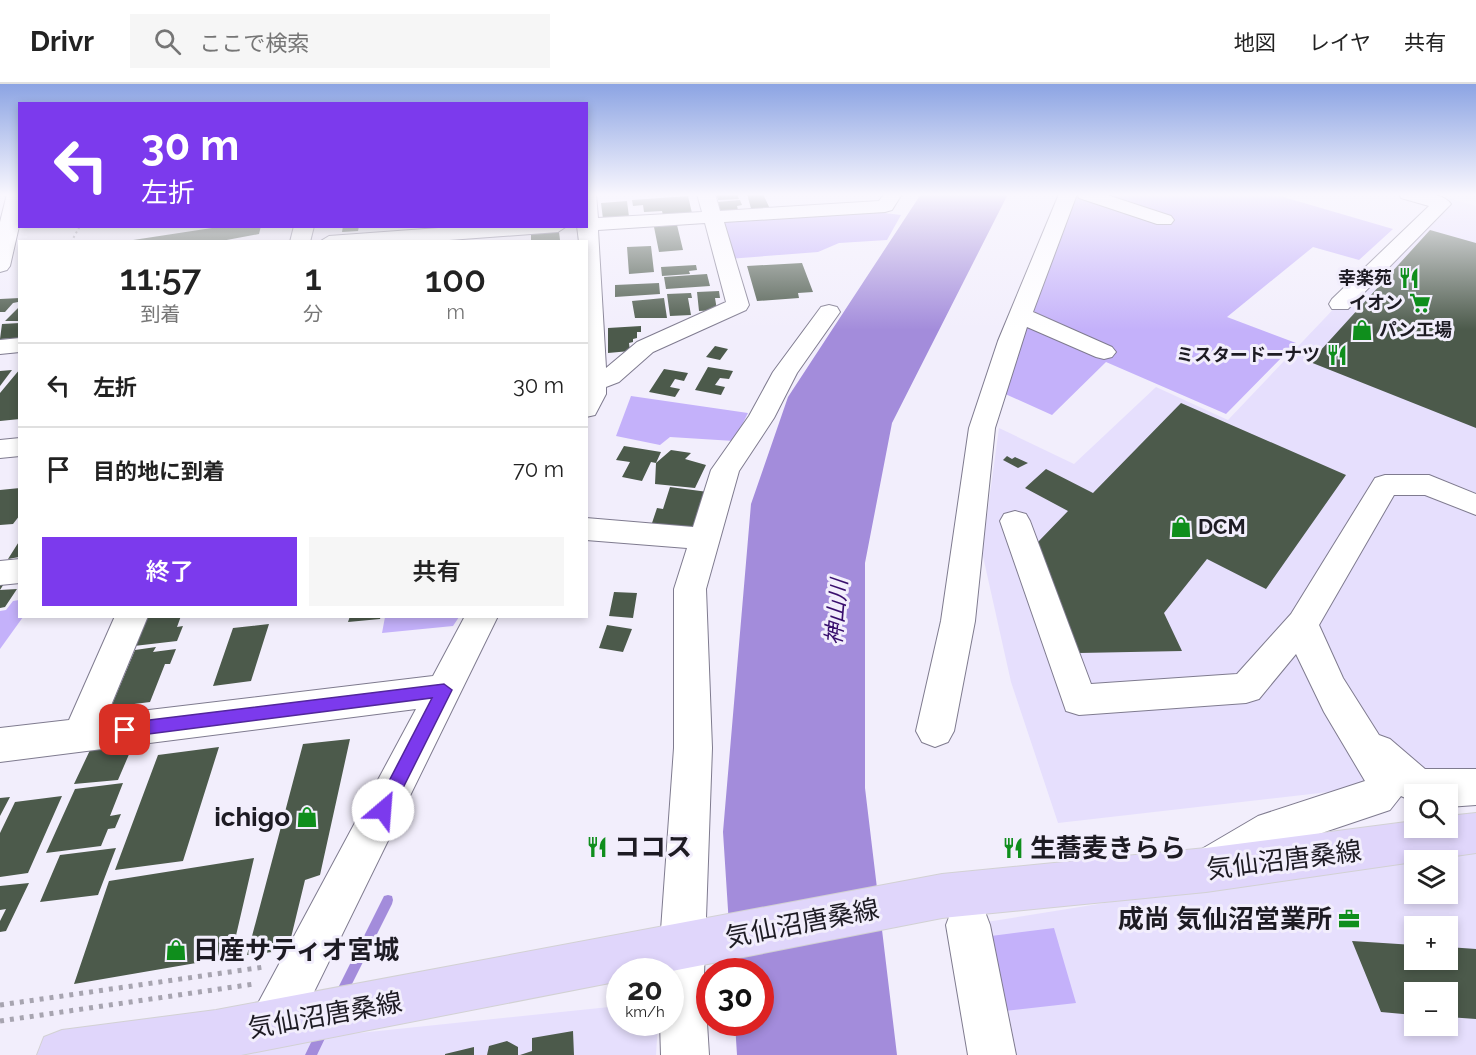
<!DOCTYPE html>
<html lang="ja">
<meta charset="utf-8">
<style>
:root{--surface:#fff;--page:#f6f6f6;--text:#222;--muted:#767676;--line:#e0e0e0;--accent:#7c3aed}
body{margin:0;font-family:Raleway,"Noto Sans JP",sans-serif;background:var(--page);color:var(--text);height:100vh;display:flex;flex-direction:column;font-size:22px;white-space:nowrap}
*{box-sizing:border-box;margin:0}
p{font-size:20px;color:var(--muted)}
.icon{flex:none;width:33px;height:33px;fill:none;stroke:currentColor;stroke-width:2;stroke-linecap:round;stroke-linejoin:round}
.map{position:relative;flex:1;overflow:hidden}
.sheet{position:absolute;left:18px;top:156px;width:570px;height:378px;display:flex;flex-direction:column;background:var(--surface);border-radius:0px;box-shadow:0 3px 9px #0003}
.sheet>*{flex:none}
.top-card{position:absolute;left:18px;top:18px;width:570px;height:126px;border-radius:0px;box-shadow:0 3px 9px #0003;background:#7c3aed;color:#fff;overflow:hidden}
.fabs{position:absolute;left:1404px;top:700px;display:grid;gap:12px}
.fabs a{display:grid;place-items:center;width:54px;height:54px;border-radius:0px;background:var(--surface);box-shadow:0 3px 9px #0003;font-size:30px}
.speed{position:absolute;left:606px;top:874px;display:flex;gap:12px;font-size:30px;font-weight:700;text-align:center}
.speed>*{display:grid;place-content:center;width:78px;height:78px;border-radius:50%;background:var(--surface);box-shadow:0 3px 9px #0003;line-height:1}
.speed small{font-size:15px;font-weight:400}
.speed .limit{border:9px solid #d22;background:#fff;color:#111}
.pin{position:absolute;display:grid;place-items:center;width:51px;height:51px;color:#fff;margin:-26px;border-radius:12px;box-shadow:0 3px 9px #0006}
.me{position:absolute;width:66px;margin:-33px;rotate:27deg;stroke-linejoin:round;filter:drop-shadow(0 0 4px #0008)}
.turn{display:flex;align-items:center;gap:21px;height:126px;padding:0 24px;font-size:27px}
.turn .icon{width:78px;height:78px;stroke-width:2.5}
.turn b{display:block;font-size:42px;line-height:51px}
.eta{display:flex;justify-content:space-evenly;align-items:center;height:102px;text-align:center}
.eta b{font-size:36px;font-weight:600;line-height:42px}
.primary-button{display:flex;gap:12px;margin-top:auto;padding:12px 24px}
.primary-button a{flex:1;height:69px;border-radius:0px;background:var(--accent);color:#fff;font-size:24px;font-weight:600;line-height:69px;text-align:center}
.primary-button a+a{background:var(--page);color:var(--text)}
ul{padding:0;list-style:none}
li{display:flex;align-items:center;gap:18px;height:84px;padding:0 24px;border-top:2px solid var(--line)}
li div{flex:1}
li b{display:block;font-size:22px}
li em{font-style:normal}
header{display:flex;align-items:center;gap:36px;box-sizing:border-box;height:84px;padding:0 30px;background:var(--surface);border-bottom:2px solid var(--line)}
header strong{font-size:28px}
nav{display:flex;gap:33px;margin-inline-start:auto;font-size:21px}
.search{width:420px;height:54px;background:var(--page);display:flex;align-items:center;gap:15px;box-sizing:border-box;padding:0 21px;border-radius:0px;color:var(--muted);font-size:22px}
.map>svg:first-child{display:block}
.built{fill:#e6dffd;fill-rule:evenodd}
.green{fill:#c4b1fa}
.water{fill:#a38cdb}
.lines{fill:none;stroke-linecap:round;stroke-linejoin:round}
.stream{fill:#a38cdb;fill-rule:evenodd}
.building{fill:#4c5a4b}
.minor-casing{stroke:#7f7b8f;stroke-width:2}
.major-casing{stroke:#d2d1d3;stroke-width:2}
.path-far1{stroke:#a7a4b0;stroke-width:2;stroke-dasharray:2 3;stroke-linecap:butt}
.path{stroke:#a7a4b0;stroke-width:5;stroke-dasharray:4 6;stroke-linecap:butt}
.minor{fill:#fff;fill-rule:evenodd}
.major{fill:#e0d6fb;fill-rule:evenodd}
.route{fill:#7c3aed;stroke:#51269a;stroke-width:1.5}
.labels{text-anchor:middle;stroke-width:6;stroke-linejoin:round;paint-order:stroke}
.far-poi-label{font-size:18px;font-weight:bold;fill:#1d1b23;stroke:#f2eefc;text-anchor:end}
.poi-label{font-size:21px;font-weight:bold;fill:#1d1b23;stroke:#f2eefc;text-anchor:start}
.water-label{font-size:22px;font-style:italic;fill:#380e6d;stroke:#f2eefc}
.near-poi-label{font-size:26px;font-weight:bold;fill:#1d1b23;stroke:#f2eefc;text-anchor:start}
.near-street-label{font-size:26px;fill:#1d1b23;stroke:#f2eefc}
</style>
<header>
<strong>Drivr</strong>
<div class="search"><svg class="icon" aria-label="search" viewBox="0 0 24 24"><circle cx="10" cy="10" r="6"/><path d="M15 15l6 6"/></svg>ここで検索</div>
<nav><a>地図</a><a>レイヤ</a><a>共有</a></nav>
</header>
<div class="map">
<svg width="1476" height="971" viewBox="0 0 1476 971">
<rect width="100%" height="100%" fill="#f2eefc"/>
<path class="built" d="M1441 112 1476 122V691L1058 739 1011 598 982 468 999 344 1074 380 1156 303 1228 336Z
M1476 759V971H996L968 841ZM1414 777H1448V810H1414ZM1414 843H1448V876H1414ZM1414 909H1448V942H1414Z
M619 922 620 939H658L656 971H147Z"/>
<path class="green" d="M1075 110H1273L1393 145 1359 176 1313 163 1227 233 1296 259 1226 330 1106 278 1052 331 1003 309Z
M868 127 901 131 887 156 839 159 818 168 728 175 723 138Z
M631 312 748 329 734 357 670 353 660 361 616 352Z
M19 516 20 532 23 533 0 565V527L6 526 13 517Z
M385 533V532L459 533 453 542 382 549Z
M1054 844 1076 919 987 929 968 855Z"/>
<path class="water" d="M921 110H1008L892 339 865 479V704L897 971H737L735 939H760V888H732L723 748 751 420 788 313Z"/>
<g class="lines">
<path class="stream" d="M388 811 392 812 393 816 392 820 345 914 341 916 337 914 335 910 384 812Z
M322 942 326 944 328 948 317 971H305L318 944Z"/>
</g>
<path class="building" d="M716 110H737L739 115 718 116Z
M747 110H763L771 127 752 128Z
M688 112 692 129 663 131 662 127 644 128 643 121 633 122 632 116Z
M740 116 742 121 737 122 738 126 720 127 717 118Z
M627 117 629 133 603 135 601 119Z
M677 141 683 166 659 168 654 143Z
M225 142H261L259 150 216 158H120Z
M343 142H359L358 147 342 148Z
M1430 146 1476 159V344L1310 278Z
M559 148 560 156 555 158H531V150Z
M651 162 654 188 629 190 627 163Z
M802 179 813 208 798 209 799 214 757 217 747 182Z
M696 181 697 186 689 187 690 190 662 192 661 183Z
M707 190 710 202 666 205 664 193Z
M659 199 660 210 615 213V201Z
M719 207 720 214H715L717 226 699 227 697 208Z
M691 209 692 214H688L691 231 670 232 667 210Z
M20 214 18 218 13 219 5 228H0V215Z
M664 214 667 234H635L632 217Z
M20 222V237H5Z
M20 239 18 254 0 255 2 240Z
M641 242V248H637V254L633 255V258L629 259 630 267 608 269V244Z
M715 262 728 265 720 276 706 273Z
M708 283 733 287 729 295 720 294 715 301 725 303 721 311 695 306Z
M20 285V335L0 337V309Z
M664 285 688 289 684 297 675 295 670 303 680 305 675 313 649 308Z
M12 286 0 302V287Z
M1181 319 1346 391 1266 505 1207 475 1164 529 1182 567 1079 569 1038 458 1068 427 1025 404 1046 385 1093 409Z
M624 362 661 368 656 379 651 378 642 397 622 393 630 378 616 376Z
M671 366 691 369 685 375 706 381 695 404 655 400 656 379Z
M1007 372 1012 375 1015 373 1028 379 1018 384 1003 376Z
M670 403 708 408 697 445 652 439 657 424 663 425Z
M20 404V431L13 440 0 441V406Z
M20 456 19 473 8 475Z
M7 495 0 506 17 505 5 523 0 524V496Z
M614 508 637 509 633 534 609 532Z
M147 532H181L177 543 183 542 177 557 134 562Z
M350 532H381L380 535 348 538Z
M269 540 251 597 213 602 233 544Z
M607 541 632 545 623 568 599 564Z
M156 563 153 568 176 565 170 580H165L150 618 111 623 135 566Z
M350 655 320 791 305 796 288 866 247 871 303 660Z
M133 661 118 696 74 700 91 664Z
M219 663 183 777 115 786 158 671Z
M123 699 110 732 121 730 115 744 108 745 101 762 46 769 75 705Z
M62 712 28 789 0 793V749L15 718Z
M10 713 0 732V714Z
M116 764 98 811 40 818 60 771Z
M254 774 231 873 74 900 109 797Z
M29 799 6 847 0 848V837L6 825 0 826V802Z
M1352 857 1414 861V876H1448V863L1476 865V935L1448 933V909H1414V931L1381 928Z
M573 947 574 971H520L532 967V954Z
M507 957 518 963V971H487L489 962Z
M474 963V971H445V970Z"/>
<g class="lines">
<defs>
<path id="minor" d="M7 110H20V138L10 182 7 186 0 188V138Z
M586 110H596L598 134 702 128 697 110H715L720 127 879 117 884 110H902L892 126 885 128 724 138 749 221 746 226 653 268 619 298 606 303V310L595 331 586 333V158H579L577 142H586ZM705 139 726 218 637 258 606 284 598 146Z
M1059 110H1104L1171 132 1174 136 1171 140H1157L1079 114 1077 110 1033 228 1112 263 1116 268 1112 273 1104 275 1096 273 1027 243 995 344 975 537 954 647 948 658 935 663 922 658 916 647 941 537 969 344 998 257Z
M1399 110C1413 109 1442 107 1451 120L1348 225H1332L1329 220 1332 215 1429 122 1401 114Z
M294 142H314L310 158H290Z
M466 142H567L558 148 422 158H319L329 152Z
M829 221 837 223 840 228 797 289 774 334 739 387 706 505 712 664 704 891 709 971H661L660 939H670V888H658L674 664V505L687 464 586 456V434L693 443 711 386 749 332 773 288 821 223Z
M20 254V268L0 270V256Z
M20 354V372L0 374V356Z
M1385 391H1429L1476 410V431L1425 411H1394L1319 541 1343 594 1379 651 1390 655 1425 685H1476V721L1448 723V711H1414V718L1401 712 1390 726 1283 762 1230 796 1215 802 1200 796 1194 781 1200 766 1258 732 1365 697 1324 628 1296 570 1259 615 1246 619 1079 631 1066 627 1000 437 1004 430 1015 427 1026 430 1030 437 1091 600 1237 590 1291 530 1375 394Z
M20 475V499L0 501V477Z
M115 532H148L107 631 433 592 465 532H498L290 957 273 964 256 957 249 940 256 923 416 625 0 678V644L69 636Z
M968 819 984 825 990 841 1016 971H968L946 841 952 825Z"/>
<path id="major" d="M1476 729V769L1206 808 942 834 667 888H620V897L241 971H37L44 953 62 946 216 926 942 790 1206 764 1414 737V744H1448V732Z"/>
</defs>
<use href="#minor" class="minor-casing"/>
<use href="#major" class="major-casing"/>
<path class="path-far1" d="M71 158 80 142"/>
<path class="path" d="M0 921 264 883
M0 937 254 900"/>
<use href="#minor" class="minor"/>
<use href="#major" class="major"/>
</g>
<linearGradient id="sky" x2="0" y2="1"><stop stop-color="#8ca4e3"/><stop offset="0.45" stop-color="#f9f7fe"/><stop offset="1" stop-color="#f9f7fe" stop-opacity="0"/></linearGradient>
<rect width="1476" height="246" fill="url(#sky)"/>
<path class="route" d="M444 600 452 606 389 732 383 734 377 732 374 726 432 614 125 653 119 651 117 646 119 641 125 639Z"/>
<defs>
<symbol id="restaurant-bare" viewBox="-9 -9 18 18"><path d="M-5-6h1v4h1v-4h1v4h1v-4h1v5L-1.5 .5V6h-2V.5L-5-1ZM5-6V6H3V1.5H1.5Q1.5-4 5-6Z" fill="#0f8e1c" stroke="#f2eefc" stroke-width="2.5" paint-order="stroke"/></symbol>
<symbol id="supermarket-bare" viewBox="-9 -9 18 18"><path d="M-6-5.5h2.5l.6 2H6L4.5 2H-2.5L-4.4-4H-6ZM-1.5 3.2a1.3 1.3 0 1 0 .1 0ZM3 3.2a1.3 1.3 0 1 0 .1 0Z" fill="#0f8e1c" stroke="#f2eefc" stroke-width="2.5" paint-order="stroke"/></symbol>
<symbol id="shop-bare" viewBox="-9 -9 18 18"><path d="M-5-2.5h2.3a2.7 3.5 0 0 1 5.4 0H5L5.5 6h-11ZM-1.5-2.5h3a1.5 2.3 0 0 0-3 0Z" fill="#0f8e1c" stroke="#f2eefc" stroke-width="2.5" paint-order="stroke"/></symbol>
<symbol id="office-bare" viewBox="-9 -9 18 18"><path d="M-6-3h4V-5.5h4V-3h4V5H-6ZM-1-4.5V-3h2v-1.5ZM-6 0V1H6V0Z" fill="#0f8e1c" stroke="#f2eefc" stroke-width="2.5" paint-order="stroke"/></symbol>
</defs>
<g fill-rule="evenodd">
<use href="#restaurant-bare" x="1394" y="179" width="30" height="30"/>
<use href="#supermarket-bare" x="1405" y="204" width="30" height="30"/>
<use href="#shop-bare" x="1347" y="231" width="30" height="30"/>
<use href="#restaurant-bare" x="1322" y="256" width="30" height="30"/>
<use href="#shop-bare" x="1166" y="428" width="30" height="30"/>
<use href="#shop-bare" x="292" y="718" width="30" height="30"/>
<use href="#restaurant-bare" x="582" y="748" width="30" height="30"/>
<use href="#restaurant-bare" x="998" y="749" width="30" height="30"/>
<use href="#office-bare" x="1334" y="820" width="30" height="30"/>
<use href="#shop-bare" x="161" y="851" width="30" height="30"/>
</g>
<g class="labels">
<g class="far-poi-label">
<text x="1392" y="200">幸楽苑</text>
<text x="1403" y="225">イオン</text>
<text x="1379" y="252" text-anchor="start">パン工場</text>
<text x="1320" y="277">ミスタードーナツ</text>
</g>
<g class="poi-label">
<text x="1198" y="450">DCM</text>
</g>
<g class="water-label">
<text transform="translate(836 528) rotate(-85)" y="8">神山川</text>
</g>
<g class="near-poi-label">
<text x="290" y="742" text-anchor="end">ichigo</text>
<text x="614" y="772">ココス</text>
<text x="1030" y="773">生蕎麦きらら</text>
<text x="1332" y="844" text-anchor="end">成尚 気仙沼営業所</text>
<text x="193" y="875">日産サティオ宮城</text>
</g>
<g class="near-street-label">
<text transform="translate(1284 776) rotate(-7)" y="9">気仙沼唐桑線</text>
<text transform="translate(802 839) rotate(-11)" y="9">気仙沼唐桑線</text>
<text transform="translate(325 931) rotate(-10)" y="9">気仙沼唐桑線</text>
</g>
</g>
</svg>
<div class="fabs">
<a><svg class="icon" aria-label="search" viewBox="0 0 24 24"><circle cx="10" cy="10" r="6"/><path d="M15 15l6 6"/></svg></a>
<a><svg class="icon" aria-label="layers" viewBox="0 0 24 24"><path d="M12 4l9 5-9 5-9-5zM3 14l9 5 9-5"/></svg></a>
<a>+</a>
<a>−</a>
</div>
<div class="speed"><div>20<small>km/h</small></div><div class="limit">30</div></div>
<div class="pin" style="left:125px;top:646px;background:#d93025"><svg class="icon" aria-label="arrive" viewBox="0 0 24 24"><path d="M6 21V4h12l-3 4 3 4H6"/></svg></div>
<svg class="me" style="left:383px;top:726px" viewBox="-20 -20 40 40"><circle r="19" fill="#fff"/><path d="M0-13L10 11 0 6-10 11z" fill="#7c3aed"/></svg>
<div class="top-card">
<div class="turn"><svg class="icon" aria-label="left" viewBox="0 0 24 24"><path d="M17 20v-9H6M10 6l-5 5 5 5"/></svg><div><b>30 m</b>左折</div></div>
</div>
<section class="sheet">
<div class="eta">
<div><b>11:57</b><p>到着</p></div>
<div><b>1</b><p>分</p></div>
<div><b>100</b><p>m</p></div>
</div>
<ul>
<li><svg class="icon" aria-label="left" viewBox="0 0 24 24"><path d="M17 20v-9H6M10 6l-5 5 5 5"/></svg><div><b>左折</b></div><em>30 m</em></li>
<li><svg class="icon" aria-label="arrive" viewBox="0 0 24 24"><path d="M6 21V4h12l-3 4 3 4H6"/></svg><div><b>目的地に到着</b></div><em>70 m</em></li>
</ul>
<div class="primary-button"><a>終了</a><a>共有</a></div>
</section>
</div>
